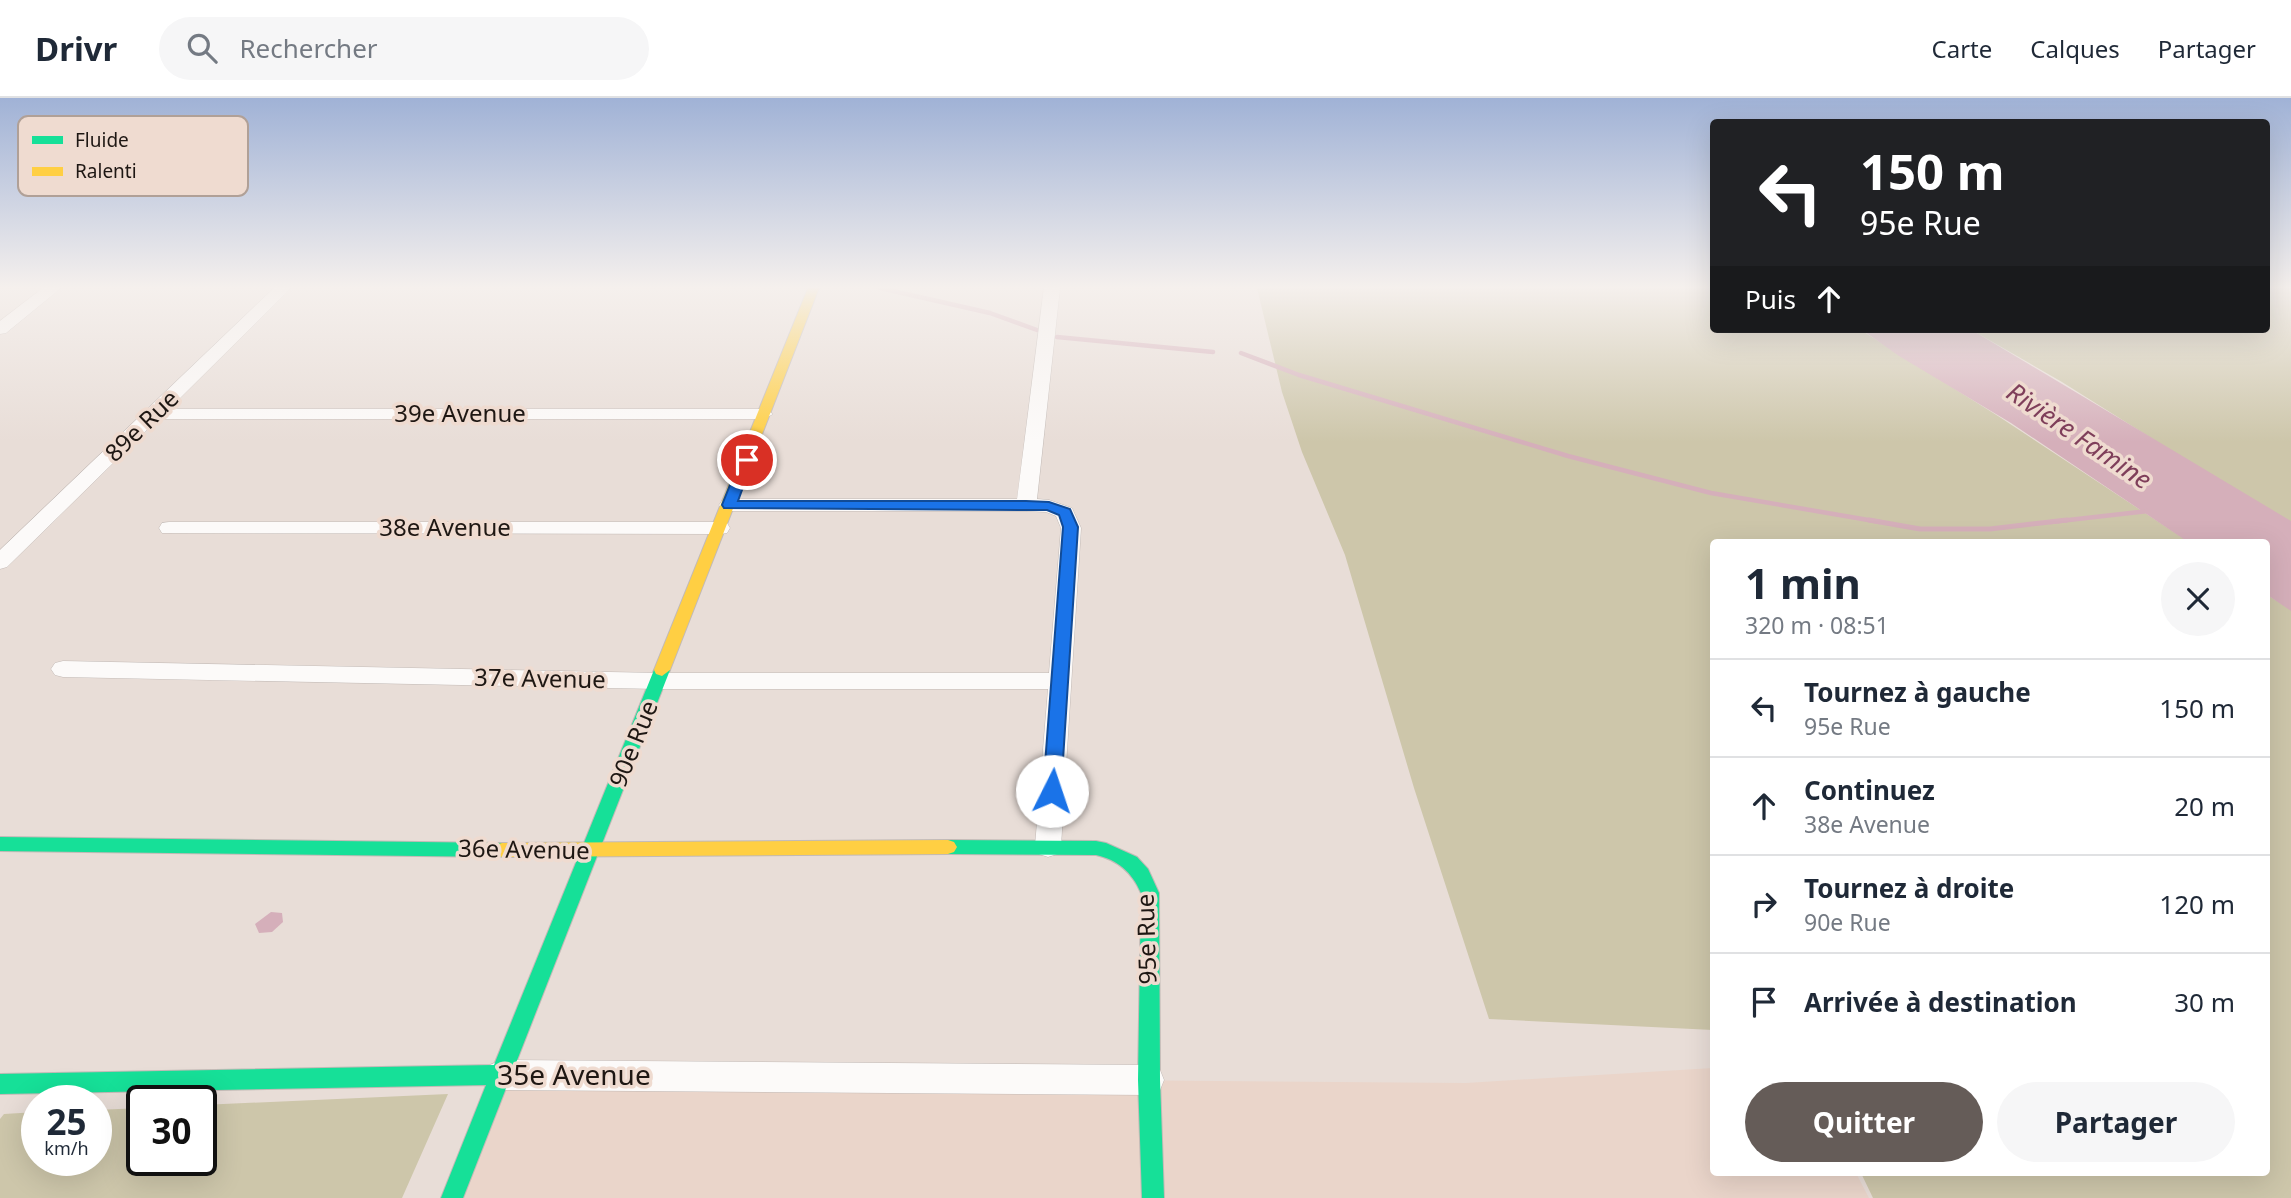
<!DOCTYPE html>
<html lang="fr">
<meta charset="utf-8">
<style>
:root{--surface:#fff;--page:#f6f6f7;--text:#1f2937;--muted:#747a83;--line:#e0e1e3;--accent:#655c58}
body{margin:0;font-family:"Noto Sans",sans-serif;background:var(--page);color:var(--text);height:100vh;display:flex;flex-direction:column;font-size:26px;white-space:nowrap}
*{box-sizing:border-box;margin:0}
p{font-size:23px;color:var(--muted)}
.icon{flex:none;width:38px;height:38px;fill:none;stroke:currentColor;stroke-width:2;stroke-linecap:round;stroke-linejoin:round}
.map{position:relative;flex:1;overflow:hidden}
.drawer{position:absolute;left:1710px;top:441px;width:560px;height:637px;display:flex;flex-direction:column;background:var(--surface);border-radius:7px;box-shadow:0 7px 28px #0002}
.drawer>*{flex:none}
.top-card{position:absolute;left:1710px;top:21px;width:560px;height:214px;border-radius:7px;box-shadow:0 7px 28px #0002;background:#202124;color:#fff;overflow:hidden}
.speed{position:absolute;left:21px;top:987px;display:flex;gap:14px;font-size:35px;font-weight:700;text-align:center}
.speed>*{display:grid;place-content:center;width:91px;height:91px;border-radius:50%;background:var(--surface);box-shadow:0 7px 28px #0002;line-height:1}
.speed small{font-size:18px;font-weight:400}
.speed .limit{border:4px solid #111;border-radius:10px;background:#fff;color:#111}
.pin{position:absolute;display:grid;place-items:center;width:60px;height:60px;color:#fff;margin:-30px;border:4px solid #fff;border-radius:50%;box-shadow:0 2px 7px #0007}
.me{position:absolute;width:77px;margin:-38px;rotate:4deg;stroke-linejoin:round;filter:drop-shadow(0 0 5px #0008)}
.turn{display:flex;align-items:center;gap:24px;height:147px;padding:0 35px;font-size:32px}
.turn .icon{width:91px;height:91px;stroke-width:2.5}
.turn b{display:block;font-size:49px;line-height:60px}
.then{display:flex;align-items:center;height:66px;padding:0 35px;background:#0003;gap:14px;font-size:26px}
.round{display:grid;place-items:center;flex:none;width:74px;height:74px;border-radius:37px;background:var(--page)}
.overview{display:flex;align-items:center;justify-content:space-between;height:119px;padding:0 35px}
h1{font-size:42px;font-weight:700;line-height:52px}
.button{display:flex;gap:14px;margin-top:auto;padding:14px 35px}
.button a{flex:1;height:80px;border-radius:42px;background:var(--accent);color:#fff;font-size:28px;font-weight:700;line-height:80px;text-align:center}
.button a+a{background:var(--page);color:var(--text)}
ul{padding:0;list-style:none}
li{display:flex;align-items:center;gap:21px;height:98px;padding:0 35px;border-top:2px solid var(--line)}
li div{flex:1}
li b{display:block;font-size:26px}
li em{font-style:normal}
header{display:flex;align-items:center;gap:42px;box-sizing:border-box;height:98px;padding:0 35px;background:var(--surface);border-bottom:2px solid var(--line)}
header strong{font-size:33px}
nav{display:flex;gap:38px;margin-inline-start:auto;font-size:24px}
.search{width:490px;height:63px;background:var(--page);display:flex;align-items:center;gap:18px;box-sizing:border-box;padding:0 24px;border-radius:38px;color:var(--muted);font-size:26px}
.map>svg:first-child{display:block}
.built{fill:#ead5ca}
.forest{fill:#cdc6aa}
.water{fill:#d5afba}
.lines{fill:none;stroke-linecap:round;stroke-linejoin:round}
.stream-far1{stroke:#d5afba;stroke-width:4.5}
.stream{stroke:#d5afba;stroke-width:5}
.street-casing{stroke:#c2bab6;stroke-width:1}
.fast-casing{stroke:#c2bab6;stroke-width:2}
.slow-casing{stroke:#c2bab6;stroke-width:2}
.street{fill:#fcfaf9;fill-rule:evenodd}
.fast{fill:#16e098;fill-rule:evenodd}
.slow{fill:#ffcf43;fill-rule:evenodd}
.route{fill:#1a73e8;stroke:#114b97;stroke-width:2}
.labels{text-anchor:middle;stroke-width:7;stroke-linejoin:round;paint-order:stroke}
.street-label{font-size:24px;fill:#1e1713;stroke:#efdbd0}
.water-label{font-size:26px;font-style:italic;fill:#7f3f5a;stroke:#efdbd0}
.near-street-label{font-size:28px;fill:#1e1713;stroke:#efdbd0}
.key{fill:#efdbd0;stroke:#b0a097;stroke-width:2}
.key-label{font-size:19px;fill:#1e1713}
</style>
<header>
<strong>Drivr</strong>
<div class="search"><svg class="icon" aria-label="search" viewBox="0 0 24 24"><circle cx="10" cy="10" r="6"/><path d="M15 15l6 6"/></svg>Rechercher</div>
<nav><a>Carte</a><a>Calques</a><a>Partager</a></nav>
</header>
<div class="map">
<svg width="2291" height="1100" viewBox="0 0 2291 1100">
<rect width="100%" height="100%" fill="#e8ddd7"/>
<path class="built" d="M1713 970V1074L1856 1075 1869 1100H452L501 977 1466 985Z"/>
<path class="forest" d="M1257 190H1713V231H1859L1998 318 2189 444H1713V932L1489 921 1414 690 1345 457 1302 354 1282 294Z
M2266 190H2291V428L2062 284 1970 231H2266Z
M2266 496 2291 512V1100H1873L1861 1075 2266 1074Z
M448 996 402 1100H0V1021L4 1016 37 1014V1062H96V1012L142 1010V1062H201V1007Z"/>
<path class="water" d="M1861 231H1970L2291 423V513L2266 496V444H2188L2011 325 1899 258Z
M271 814 282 815 283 824 272 834 259 835 255 826Z"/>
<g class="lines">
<path class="stream-far1" d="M880 190 990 215 1037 232
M1057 239 1213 254
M1241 255 1299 277 1568 358 1711 395 1880 424
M2051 424 2148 413"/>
<path class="stream" d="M1869 422 1920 431H1990L2067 422"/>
<defs>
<path id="street" d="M43 190H61L6 235 0 236V223Z
M274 190H291L169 311H764L773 316 764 321H158L7 469 0 471V452Z
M1044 190H1060L1037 401 1049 402 1072 410 1081 430 1061 748 1057 756 1048 759 1039 756 1035 748 1048 591H659L63 579 55 577 51 571 55 565 63 563 659 575H1049L1061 430 1056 418 1046 414 1026 413H729L722 411 719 407 722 403 729 401H1017Z
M169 424H720L727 425 730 430 727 435 720 436 162 435 159 430 162 425Z
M501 962 1149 967 1160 972 1164 982 1160 992 1149 997 501 992 490 987 486 977 490 967Z"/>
<path id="fast" d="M662 566 670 572 463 1100H441L486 987 0 996V976L494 967 654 572Z
M0 739 502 745 509 747 511 752 509 757 502 759 0 753Z
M948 742 1096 743 1106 745 1137 759 1148 771 1159 795 1160 982 1164 1100H1142L1138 982 1141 795C1132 774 1118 762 1096 757L948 756 942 754 939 749 942 744Z"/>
<path id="slow" d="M808 190H819L670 572 662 578 656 576 654 572Z
M948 742 954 744 957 749 954 754 948 756 502 759 495 757 493 752 495 747 502 745Z"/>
</defs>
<use href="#street" class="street-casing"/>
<use href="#fast" class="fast-casing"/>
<use href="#slow" class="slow-casing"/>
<use href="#street" class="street"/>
<use href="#fast" class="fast"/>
<use href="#slow" class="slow"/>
</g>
<linearGradient id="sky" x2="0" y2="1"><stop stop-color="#a0b2d6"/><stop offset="0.55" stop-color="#f5f0ed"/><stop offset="1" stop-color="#f5f0ed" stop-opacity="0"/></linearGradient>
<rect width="2291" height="344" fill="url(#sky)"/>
<path class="route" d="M747 358 753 362 738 403H1026L1049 404 1070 411 1078 429 1061 693 1058 698H1046L1043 693 1063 429 1059 417 1047 412H1026L724 410 722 407 740 362Z"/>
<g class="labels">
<g class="street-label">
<text x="460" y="324">39e Avenue</text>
<text transform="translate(142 328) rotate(-44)" y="8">89e Rue</text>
<text x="445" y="438">38e Avenue</text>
<text transform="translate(540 581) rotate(1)" y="8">37e Avenue</text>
<text transform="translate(634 646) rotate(-68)" y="8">90e Rue</text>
<text transform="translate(524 752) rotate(1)" y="8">36e Avenue</text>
<text transform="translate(1147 841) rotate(-92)" y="8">95e Rue</text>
</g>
<g class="water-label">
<text transform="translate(2079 338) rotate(34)" y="9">Rivière Famine</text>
</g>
<g class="near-street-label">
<text x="574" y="987">35e Avenue</text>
</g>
</g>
<rect x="18" y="18" width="230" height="80" rx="10" class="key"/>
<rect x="32" y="38" width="31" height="8" fill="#16e098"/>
<rect x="32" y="69" width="31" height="9" fill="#ffcf43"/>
<g class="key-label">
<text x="75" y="49">Fluide</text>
<text x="75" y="80">Ralenti</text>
</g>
</svg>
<div class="speed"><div>25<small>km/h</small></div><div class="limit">30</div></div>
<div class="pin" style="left:747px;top:362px;background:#d93025"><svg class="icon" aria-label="arrive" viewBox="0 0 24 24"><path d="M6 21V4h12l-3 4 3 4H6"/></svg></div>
<svg class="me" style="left:1052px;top:693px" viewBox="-20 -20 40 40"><circle r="19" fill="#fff"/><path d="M0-13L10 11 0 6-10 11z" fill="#1a73e8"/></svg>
<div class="top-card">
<div class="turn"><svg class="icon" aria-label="left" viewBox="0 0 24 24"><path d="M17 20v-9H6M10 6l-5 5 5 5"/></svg><div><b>150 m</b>95e Rue</div></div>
<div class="then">Puis<svg class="icon" aria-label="ahead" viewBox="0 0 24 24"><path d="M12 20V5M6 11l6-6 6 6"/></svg></div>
</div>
<section class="drawer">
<div class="overview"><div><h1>1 min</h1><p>320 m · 08:51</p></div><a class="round"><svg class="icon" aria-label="close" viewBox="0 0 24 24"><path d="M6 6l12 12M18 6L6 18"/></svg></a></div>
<ul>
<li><svg class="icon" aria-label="left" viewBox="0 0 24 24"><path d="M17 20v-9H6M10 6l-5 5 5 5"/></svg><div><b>Tournez à gauche</b><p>95e Rue</p></div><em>150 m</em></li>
<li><svg class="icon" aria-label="ahead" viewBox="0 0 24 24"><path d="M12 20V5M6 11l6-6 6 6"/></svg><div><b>Continuez</b><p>38e Avenue</p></div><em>20 m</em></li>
<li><svg class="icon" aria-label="right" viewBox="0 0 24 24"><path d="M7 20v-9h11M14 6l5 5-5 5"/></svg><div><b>Tournez à droite</b><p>90e Rue</p></div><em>120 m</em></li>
<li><svg class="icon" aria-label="arrive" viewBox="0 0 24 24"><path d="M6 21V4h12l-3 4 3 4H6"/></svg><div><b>Arrivée à destination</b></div><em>30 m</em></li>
</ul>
<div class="button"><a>Quitter</a><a>Partager</a></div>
</section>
</div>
